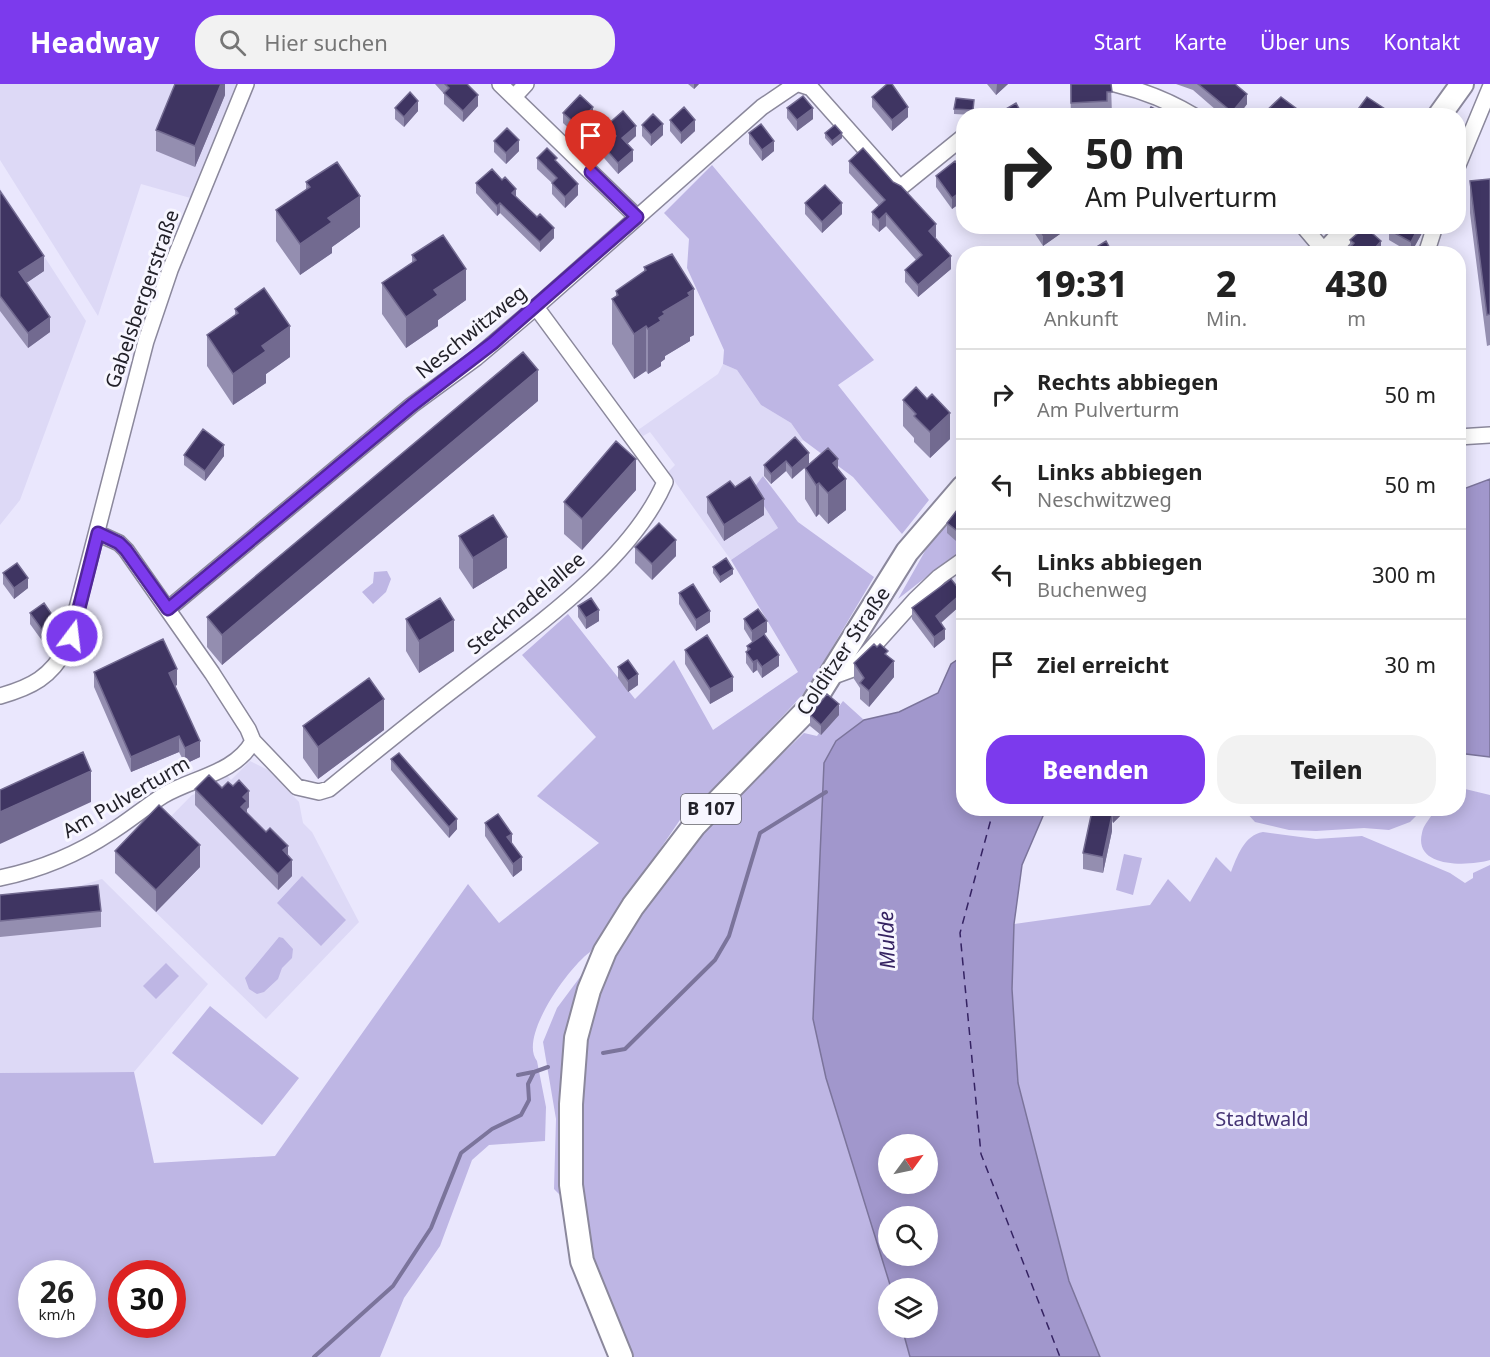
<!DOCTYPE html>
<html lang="de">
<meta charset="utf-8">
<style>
:root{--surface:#fff;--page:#f2f2f2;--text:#222;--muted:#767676;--line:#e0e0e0;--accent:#7c3aed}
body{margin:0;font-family:"Noto Sans",sans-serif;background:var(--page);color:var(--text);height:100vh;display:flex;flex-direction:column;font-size:22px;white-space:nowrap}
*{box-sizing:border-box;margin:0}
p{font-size:20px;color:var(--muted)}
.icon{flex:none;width:33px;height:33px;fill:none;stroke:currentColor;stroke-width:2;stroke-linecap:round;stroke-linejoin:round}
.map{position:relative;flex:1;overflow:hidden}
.panel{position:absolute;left:956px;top:162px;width:510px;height:570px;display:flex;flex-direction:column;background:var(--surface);border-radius:24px;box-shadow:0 3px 15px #0003}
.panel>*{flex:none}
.guide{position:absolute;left:956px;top:24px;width:510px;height:126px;border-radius:24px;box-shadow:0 3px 15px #0003;background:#fff;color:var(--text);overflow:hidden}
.needle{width:39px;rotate:57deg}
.controls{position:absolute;left:878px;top:1050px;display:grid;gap:12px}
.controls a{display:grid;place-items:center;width:60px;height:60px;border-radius:50%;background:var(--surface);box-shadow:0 3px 15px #0003;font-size:30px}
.speed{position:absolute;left:18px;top:1176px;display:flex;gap:12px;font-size:30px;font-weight:700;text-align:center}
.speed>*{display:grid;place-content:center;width:78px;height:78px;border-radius:50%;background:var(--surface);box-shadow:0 3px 15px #0003;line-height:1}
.speed small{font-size:15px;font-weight:400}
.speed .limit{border:9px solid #d22;background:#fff;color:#111}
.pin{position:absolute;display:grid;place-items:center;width:51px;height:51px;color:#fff;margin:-62px -26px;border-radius:50% 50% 50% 0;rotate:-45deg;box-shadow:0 0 6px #0007}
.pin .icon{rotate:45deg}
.me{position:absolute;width:66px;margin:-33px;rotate:15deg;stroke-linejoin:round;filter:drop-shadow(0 0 4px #0008)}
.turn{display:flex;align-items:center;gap:21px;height:126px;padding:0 30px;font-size:27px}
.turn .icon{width:78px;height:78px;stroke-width:2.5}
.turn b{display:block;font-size:42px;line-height:51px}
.eta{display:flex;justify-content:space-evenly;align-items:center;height:102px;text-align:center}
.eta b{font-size:36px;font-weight:800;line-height:42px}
.primary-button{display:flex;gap:12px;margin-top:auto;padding:12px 30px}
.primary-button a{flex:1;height:69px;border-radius:24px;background:var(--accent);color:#fff;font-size:24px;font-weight:800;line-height:69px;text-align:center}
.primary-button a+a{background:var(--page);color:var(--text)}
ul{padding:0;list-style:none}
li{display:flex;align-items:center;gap:18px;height:90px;padding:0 30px;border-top:2px solid var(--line)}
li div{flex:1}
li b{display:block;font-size:22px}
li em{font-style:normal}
header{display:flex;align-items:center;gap:36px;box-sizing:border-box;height:84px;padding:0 30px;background:var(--accent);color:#fff}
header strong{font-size:28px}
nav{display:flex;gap:33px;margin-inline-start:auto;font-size:21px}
.search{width:420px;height:54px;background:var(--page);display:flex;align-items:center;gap:15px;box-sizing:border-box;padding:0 21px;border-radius:24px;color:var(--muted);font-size:22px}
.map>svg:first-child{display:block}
.built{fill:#ddd9f6}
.green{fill:#beb6e4;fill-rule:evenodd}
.water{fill:#a197cc;stroke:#7b749b;stroke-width:1.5;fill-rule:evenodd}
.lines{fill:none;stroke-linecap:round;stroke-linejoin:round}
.stream{stroke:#7b749b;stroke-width:4}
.ferry{stroke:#352362;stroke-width:1.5;stroke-dasharray:8 6;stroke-linecap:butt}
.street-casing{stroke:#8b889c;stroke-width:18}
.primary-casing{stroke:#8b889c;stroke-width:26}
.street{stroke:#fff;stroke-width:15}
.primary{stroke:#fff;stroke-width:22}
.wall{fill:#948eb0}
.shaded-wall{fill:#726a90}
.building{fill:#3f3562;stroke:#726a90;stroke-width:1.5}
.route-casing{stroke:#51269a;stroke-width:15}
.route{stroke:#7c3aed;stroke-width:10}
.labels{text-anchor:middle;stroke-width:6;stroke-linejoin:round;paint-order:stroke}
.shield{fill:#f7f6ff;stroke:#626169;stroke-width:1.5}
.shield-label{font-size:18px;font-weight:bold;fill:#222129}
.street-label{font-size:20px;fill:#222129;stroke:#f7f6ff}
.park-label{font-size:20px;fill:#443374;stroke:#f7f6ff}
.water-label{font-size:21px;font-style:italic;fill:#352362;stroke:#f7f6ff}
</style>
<header>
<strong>Headway</strong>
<div class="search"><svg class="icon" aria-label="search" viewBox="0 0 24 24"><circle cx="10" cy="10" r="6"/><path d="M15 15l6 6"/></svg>Hier suchen</div>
<nav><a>Start</a><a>Karte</a><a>Über uns</a><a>Kontakt</a></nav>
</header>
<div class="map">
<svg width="1490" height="1273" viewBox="0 0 1490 1273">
<rect width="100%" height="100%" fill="#eae7fd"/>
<path class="built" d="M0 0H238L194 115 141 100 98 232 0 76Z
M0 104 86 237 20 416 0 441Z
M723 280 737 286 761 321 791 339 803 356 763 392 753 405 778 444 731 476 668 388 675 381 650 348 643 352 638 346 718 290Z
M250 677 268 686 299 718 303 739 312 748 359 838 266 935 115 789 192 711 215 704V693L226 690 231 696Z
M102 795 208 900 134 988 0 989V820L40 814Z"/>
<path class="green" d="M712 81 874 276 838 301 929 416 902 450 853 393 803 356 791 339 761 321 737 286 723 280 724 266 687 184 689 155 664 129Z
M763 392 798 438 874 493 807 606 721 698 684 730 590 868C569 883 518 953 537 977L546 1023 545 1057 489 1061 472 1076 440 1162 404 1214 380 1273H0V989L134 988 154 1079 275 1072 468 800 499 839 599 759 537 712 596 653 522 571 568 530 635 615 674 576 713 646 798 588 731 476 778 444 753 405ZM32 1190H82V1240H32ZM122 1190H172V1240H122Z
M963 420V468L948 476 898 515 929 460Z
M387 487 391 495 386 508 373 520 362 508 373 499 374 488Z
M843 617 864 636C830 662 824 664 824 709L878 1157 891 1204H888V1244H902L910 1273H634L600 1197 580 1122 582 983 587 953 604 891 630 845 689 764 721 729 804 649 817 652Z
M1461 704 1490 711V776C1470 782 1413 785 1422 749 1423 741 1432 732 1436 725L1458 724V705Z
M1237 725H1423L1410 738 1389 746 1364 744 1316 747 1289 746 1255 738 1245 727Z
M1263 748 1316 755 1362 752 1450 789 1465 799 1473 794V789L1490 781V1273H1100L1069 1197 1018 999 1012 905 1014 840 1150 821 1168 795 1190 818 1216 773 1231 788C1237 773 1244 751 1263 748Z
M1124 770 1142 774 1133 811 1116 806Z
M302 792 346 836 321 862 277 819Z
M279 853 283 854 293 865 292 874 282 884 278 895 264 908 257 910 249 905 245 894Z
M166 879 179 892 156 915 143 902Z
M589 881 571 928 567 950 563 1114 554 1105 556 1035 543 958 557 924Z
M210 922 299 994 262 1041 172 969Z"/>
<path class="water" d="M1490 395V673L1458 669V407Z
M963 572V724L1046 725 1022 781 1014 840 1012 905 1018 999 1069 1197 1100 1273H910L902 1244H927V1204H891L826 994 813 935 824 679 836 657 864 636 899 628 938 609 951 580ZM888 1060H927V1100H888ZM888 1132H927V1172H888Z"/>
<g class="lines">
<path class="stream" d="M603 969 625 965 715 876 729 852 760 749 826 708
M518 991 533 988
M314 1273 393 1202 431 1144 461 1069 492 1045 521 1031 529 1016 528 1000 534 988 548 983"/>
<path class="ferry" d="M994 724 960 849 981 1070 1060 1273"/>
<defs>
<path id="street" d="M500 0 637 133
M799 0 811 4 900 104 963 53
M1115 0C1144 7 1168 16 1194 32
M514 13 526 0
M1458 81 1490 4
M1303 142 1326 169
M1426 170 1435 142
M1458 353 1490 351
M97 449 119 459 126 466 212 589 248 645 253 657 297 703 319 708 329 705C373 669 417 633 462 599 530 546 630 479 665 398L536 223
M168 525 412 321 476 274 536 223 762 23 796 0
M831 593 853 585 915 516 939 493 963 476
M0 612C32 603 51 593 67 563L146 257 170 186 246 0
M0 794C38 786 78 770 111 748 129 737 145 723 164 711 193 694 236 689 253 657"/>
<path id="primary" d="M1439 32 1462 0
M1325 170 1351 142
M621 1273 582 1177 571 1101V1020L576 954 589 906 605 867 633 822 694 742 811 622 907 468 963 403"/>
</defs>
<use href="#street" class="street-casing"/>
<use href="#primary" class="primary-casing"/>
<use href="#street" class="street"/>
<use href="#primary" class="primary"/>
</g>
<path class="wall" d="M225 0V11L195 83 156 67V46Z
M435 0H467L478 22 463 38 444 20V10Z
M688 0H699L694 5Z
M987 0H1008L996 11Z
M1070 0H1111L1112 32H1071Z
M1176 0H1235L1247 20 1238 32H1223L1193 6Z
M872 13 908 33 892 47 872 23Z
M974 16 973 31 954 30V25Z
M395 24 418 27 404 43 395 35Z
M787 24 813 35 797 47 787 34Z
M563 29 593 34 577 52 563 39Z
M670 36 695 47 681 60 670 47Z
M607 41 636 52 627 60 633 77 618 90 604 74V63L611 57 607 52Z
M642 41 663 51 651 62 642 52Z
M749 49 774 67 762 77 749 60Z
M825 49 842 54 832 62 825 54Z
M494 57 519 67 506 80 494 68Z
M537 74 557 78 578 111 565 124 552 110V99L537 85Z
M849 77 936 153 935 154 951 185 918 213 905 198V186L916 176 886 142 879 148 872 141V128L879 122 849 89Z
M963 85V117L952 125 936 103V92Z
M1490 95V261L1487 262 1470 129V97Z
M306 98 360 143 332 163V169L300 191 276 157V126L306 106Z
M476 99 516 113 554 154 540 168 500 129 497 132 476 109Z
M0 107 44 187 26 199 50 248 28 264 0 227Z
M805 119 842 130 822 149 805 130Z
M1030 142H1060V150L1043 162Z
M1226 142H1239L1234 149Z
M1422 142V149L1411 169 1389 156V146Z
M1350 156 1381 168 1379 170H1348V166L1350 163Z
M412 171 466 216 438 236V242L406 264 382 230V199L412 179Z
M644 183 694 251 690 253V257L665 272V275L661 278V282L648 290 646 287 634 295 612 260V215L616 212V207L644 188Z
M235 225 290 273 266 290V299L233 321 207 282V251L235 232Z
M903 316 950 355 930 374 914 358V354L903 342Z
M538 317 222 581 207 563V533Z
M795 353 792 395 786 387 771 400 764 392V381Z
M184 371 224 372 205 397 184 381Z
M805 384 838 385 846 426 828 440 819 430 816 433 805 415Z
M735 403 764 431 724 457 707 429V413Z
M636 406 582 466 564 450V418Z
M963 431V448L956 457 947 449V439Z
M459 452 507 484 473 505 459 484Z
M635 463 676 472 652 496 635 479Z
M713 483 733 490 720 499 713 489Z
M3 489 28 504 14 515 3 500Z
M679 509 710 538 696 547 679 520Z
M962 520 941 539 945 555 934 564 912 535V524Z
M578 522 599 537 586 545 578 533Z
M30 529 57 548 43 558 30 540Z
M406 535 454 567 419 589 406 567Z
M744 535 767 548 764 550 779 582 762 594 757 586 753 589 746 579V568L747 567V562L752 558 744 545Z
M685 566 733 607 710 620 685 580Z
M888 572 894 593 869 623 860 615V604L854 595V579Z
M618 583 638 601 628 608 618 594Z
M94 588 177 601 175 602 200 673 185 680 179 668 131 688 94 603Z
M810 631H839L821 651 810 642Z
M303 642 384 646 318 695 303 674Z
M391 675 457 745 449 754 391 686Z
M195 705 249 723 247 725V730L288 771 292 792 278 806 195 721Z
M1100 724H1124V728L1113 739 1112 737V747L1103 789 1083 785V769L1105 729Z
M485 739 512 760 522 786 513 793 485 752Z
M115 767 200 783 156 828 115 789Z
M0 811 101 827V843L0 853Z"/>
<path class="shaded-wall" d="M221 0H225V11L195 83V62Z
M694 0H699L694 5Z
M997 0H1008L996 11Z
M1247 10V20L1238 32H1232V28Z
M478 11V22L463 38V27Z
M418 17V27L404 43V33Z
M593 23V34L577 52V41Z
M908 23V33L892 47V36Z
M813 24V35L797 47V36Z
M1297 25V32H1292Z
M695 36V47L681 60V49Z
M663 40V51L651 62V51Z
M636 42V52L622 65V54Z
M842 49V54L832 62V57Z
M519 56V67L506 80V69Z
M774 57V67L762 77V66Z
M633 66V77L618 90V79Z
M578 100V111L565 124V113Z
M516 105V115L512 109Z
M963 106V117L952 125V114Z
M360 112V143L332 163V169L300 191V160L328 134Z
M500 119V129L497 132V122Z
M842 119V130L822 149V138Z
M886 129V142L879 148V136Z
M936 140V153L929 159V147Z
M1055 142H1060V150L1043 162V151Z
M1234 142H1239L1234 149Z
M1419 142H1422V149L1411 169V158Z
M554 144V154L540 168V158Z
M1381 157V168L1379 170H1370Z
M44 172V187L19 204V188Z
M951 172V185L918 213V201Z
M466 185V216L438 236V242L406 264V233L434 206Z
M694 205V251L690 253V257L665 272V275L661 278V282L648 290V245L659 234 663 228Z
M50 233V248L28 264V249Z
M290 242V273L266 290V299L233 321V290L262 262Z
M646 242V287L634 295V250Z
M538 286V317L222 581V551Z
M950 329V355L930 374V348Z
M224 361V372L205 397V387Z
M809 369V380L792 395V384Z
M636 375V406L582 466V435Z
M838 375V401L846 395V426L828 440V409L833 379Z
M786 377V387L771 400V390Z
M819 399V430L816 433V401Z
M764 415V431L724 457V441Z
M963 438V448L956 457V446Z
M507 453V484L473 505V474Z
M676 456V472L652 496V480Z
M733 485V490L720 499V493Z
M28 494V504L14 515V504Z
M962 509V520L936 543V532Z
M599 526V537L586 545V534Z
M710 527V538L696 547V536Z
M454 536V567L419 589V557Z
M767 537V548L752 558V547Z
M57 538V548L43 558V547Z
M945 545V555L934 564V553Z
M779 571V582L762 594V583Z
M757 576V586L753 589V578Z
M894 577V593L869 623V607Z
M177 585V601L169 605V589Z
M638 590V601L628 608V597Z
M733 593V607L710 620V605Z
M384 615V646L318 695V663Z
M839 620V631L821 651V641Z
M179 652V668L131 688V673Z
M200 657V673L185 680V664Z
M91 687V718L0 760V728Z
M249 707V723L247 725V733L241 723 243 713Z
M1117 724H1124V728L1113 739V728Z
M1112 731V747L1103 789V773Z
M457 735V745L449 754V743Z
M512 750V763L507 753Z
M200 761V783L156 828V806Z
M288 762V778L283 766Z
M522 773V786L513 793V780Z
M292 776V792L278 806V790Z"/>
<path class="building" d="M175 0H221L195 62 156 46Z
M445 0H467L478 11 463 27 444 9 449 4Z
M887 0H892L908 23 892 36 872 13Z
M1071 0H1111L1112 8H1107V17L1071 19Z
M1198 0H1235L1247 10 1232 28Z
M410 8 418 17 404 33 395 24Z
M580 11 593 23 577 41 563 29Z
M803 12 813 24 797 36 787 24Z
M1281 13 1297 25 1292 32H1265L1263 30Z
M1367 13 1385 25 1381 32H1353Z
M956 14 974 16 973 26 954 25Z
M1016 19 1023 32H1000L999 29Z
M684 23 695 36 681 49 670 36Z
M1151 23 1168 32H1146Z
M623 27 636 42 622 54 633 66 618 79 604 63 616 52 607 41Z
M653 30 663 40 651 51 642 41Z
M761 40 774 57 762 66 749 49Z
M835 41 842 49 832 57 825 49Z
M507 44 519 56 506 69 494 57Z
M547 64 557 74 555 76 578 100 565 113 552 99 557 94 537 74Z
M863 64 893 98 901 102 936 140 929 147 951 172 918 201 905 186 922 171 886 129 879 136 872 128 885 116 849 77Z
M955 77 962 86 963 85V106L952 114 936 92Z
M337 78 360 112 328 134 332 138 300 160 276 126 310 103 306 98Z
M492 85 502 96 505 93 516 105 512 109 537 133 540 130 554 144 540 158 500 119 497 122 476 99Z
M1490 95V230L1487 231 1470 97Z
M825 101 842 119 822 138 805 119Z
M0 107 44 172 19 188 50 233 28 249 0 212Z
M1037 142H1055L1043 151Z
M1392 142H1419L1411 158 1389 146Z
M1365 143 1381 157 1370 170H1353L1348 166 1354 159 1350 156Z
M443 151 466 185 434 206 438 211 406 233 382 199 416 176 412 171Z
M1106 157 1113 170H1099L1095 164Z
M672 170 694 205 688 209 690 212 663 228 665 230 659 234 661 237 648 245 646 242 634 250 612 215 618 211 616 207 646 186 644 183Z
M264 204 290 242 262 262 266 267 233 290 207 251 238 229 235 225Z
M523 268 538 286 222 551 207 533Z
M916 303 927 315 932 310 950 329 930 348 914 332 916 330 903 316Z
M203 345 224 361 205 387 184 371Z
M795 353 809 369 792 384 786 377 771 390 764 381Z
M616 357 636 375 582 435 564 418Z
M828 364 838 375 833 379 846 395 828 409 819 399 816 401 805 384Z
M750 393 764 415 724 441 707 413 730 397 735 403Z
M957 426 963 431V438L956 446 947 439Z
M493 431 507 453 473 474 459 452Z
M659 439 676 456 652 480 635 463Z
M726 474 733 485 720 493 713 483Z
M17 479 28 494 14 504 3 489Z
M951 495 962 509 936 532 945 545 934 553 912 524Z
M693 500 710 527 696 536 679 509Z
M440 514 454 536 419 557 406 535Z
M591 514 599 526 586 534 578 522Z
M44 519 57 538 43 547 30 529Z
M758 525 767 537 752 547 744 535Z
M764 550 779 571 762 583 757 576 753 578 746 568 750 565 747 562Z
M707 551 733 593 710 605 685 566Z
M163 555 177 585 169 589 200 657 185 664 179 652 131 673 94 588Z
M874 560 877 563 880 560 888 567 885 570 894 577 869 607 860 599 864 594 854 579Z
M628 576 638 590 628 597 618 583Z
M369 594 384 615 318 663 303 642Z
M827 610 839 620 821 641 810 631Z
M83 668 91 687 0 728V706Z
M399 669 457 735 449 743 391 675Z
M209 691 222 704 228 698 233 702 239 696 249 707 243 713 247 717 241 723 266 748 270 744 288 762 283 766 292 776 278 790 195 705Z
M159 721 200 761 156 806 115 767Z
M1110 724H1117L1113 728Z
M1092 727 1112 731 1103 773 1083 769Z
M498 730 512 750 507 753 522 773 513 780 485 739Z
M98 801 101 827 0 837V811Z"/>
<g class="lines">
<defs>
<path id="route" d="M72 552 98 449 119 459 126 466 168 525 412 321 493 259 637 133 591 88"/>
</defs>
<use href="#route" class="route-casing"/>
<use href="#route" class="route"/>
</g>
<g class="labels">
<rect class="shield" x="681" y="710" width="60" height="30" rx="4.5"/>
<g class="shield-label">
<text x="711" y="731">B 107</text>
</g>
<g class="street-label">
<text transform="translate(142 215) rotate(-71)" y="7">Gabelsbergerstraße</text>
<text transform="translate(471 248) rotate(-39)" y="7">Neschwitzweg</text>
<text transform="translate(526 519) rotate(-40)" y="7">Stecknadelallee</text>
<text transform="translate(843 567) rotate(-56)" y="7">Colditzer Straße</text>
<text transform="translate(126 713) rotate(-30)" y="7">Am Pulverturm</text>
</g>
<g class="park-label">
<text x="1262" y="1042">Stadtwald</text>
</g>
<g class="water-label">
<text transform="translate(887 856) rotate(-92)" y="7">Mulde</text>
</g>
</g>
</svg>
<div class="controls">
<a><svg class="needle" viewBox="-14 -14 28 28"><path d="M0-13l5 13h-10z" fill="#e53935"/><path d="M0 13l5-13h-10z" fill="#767676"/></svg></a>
<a><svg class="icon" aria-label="search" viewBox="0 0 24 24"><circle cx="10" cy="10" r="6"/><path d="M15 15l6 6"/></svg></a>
<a><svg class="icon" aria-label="layers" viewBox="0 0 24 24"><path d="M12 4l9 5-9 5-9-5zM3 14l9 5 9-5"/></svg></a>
</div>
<div class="speed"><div>26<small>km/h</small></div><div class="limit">30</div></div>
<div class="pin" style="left:591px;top:88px;background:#d93025"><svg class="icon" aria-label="arrive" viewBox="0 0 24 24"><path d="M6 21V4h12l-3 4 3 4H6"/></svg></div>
<svg class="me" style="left:72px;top:552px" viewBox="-20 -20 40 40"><circle r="17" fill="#7c3aed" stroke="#fff" stroke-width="3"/><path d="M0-11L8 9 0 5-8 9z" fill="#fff"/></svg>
<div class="guide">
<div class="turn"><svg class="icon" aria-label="right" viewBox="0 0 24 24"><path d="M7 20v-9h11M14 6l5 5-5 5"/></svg><div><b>50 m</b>Am Pulverturm</div></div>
</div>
<section class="panel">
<div class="eta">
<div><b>19:31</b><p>Ankunft</p></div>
<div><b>2</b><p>Min.</p></div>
<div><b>430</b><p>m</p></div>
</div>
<ul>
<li><svg class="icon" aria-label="right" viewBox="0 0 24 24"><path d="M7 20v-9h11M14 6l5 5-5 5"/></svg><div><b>Rechts abbiegen</b><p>Am Pulverturm</p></div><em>50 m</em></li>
<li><svg class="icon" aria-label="left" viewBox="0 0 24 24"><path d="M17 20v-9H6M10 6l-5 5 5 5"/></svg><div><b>Links abbiegen</b><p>Neschwitzweg</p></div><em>50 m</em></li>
<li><svg class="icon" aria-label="left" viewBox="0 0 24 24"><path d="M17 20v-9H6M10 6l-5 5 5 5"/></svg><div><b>Links abbiegen</b><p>Buchenweg</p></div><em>300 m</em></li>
<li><svg class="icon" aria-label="arrive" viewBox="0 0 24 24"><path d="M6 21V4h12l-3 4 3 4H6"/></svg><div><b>Ziel erreicht</b></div><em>30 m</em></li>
</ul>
<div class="primary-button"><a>Beenden</a><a>Teilen</a></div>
</section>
</div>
